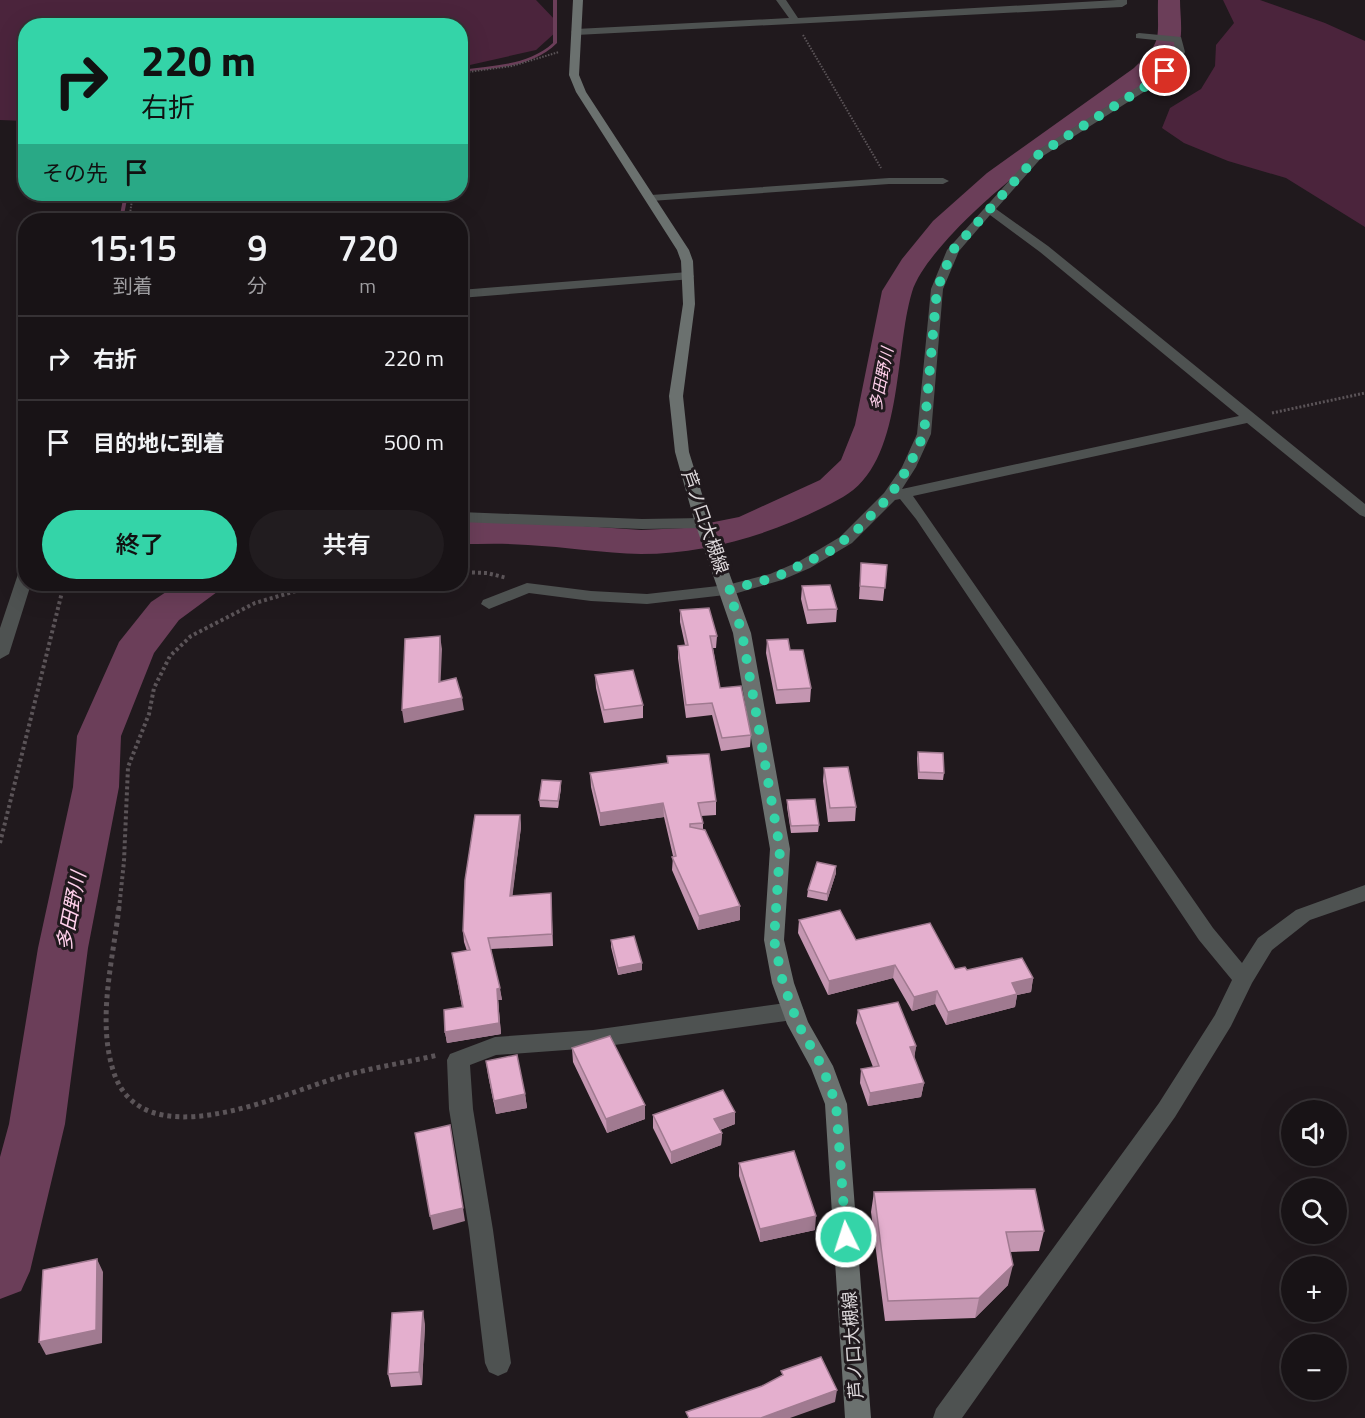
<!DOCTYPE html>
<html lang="ja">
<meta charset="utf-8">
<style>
:root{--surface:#181316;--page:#211c1f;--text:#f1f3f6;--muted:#9f9ea1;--line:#363235;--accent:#34d4a8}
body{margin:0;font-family:"Titillium Web","Noto Sans JP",sans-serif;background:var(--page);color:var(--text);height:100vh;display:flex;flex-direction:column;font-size:22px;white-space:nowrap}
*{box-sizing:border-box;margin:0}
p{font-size:20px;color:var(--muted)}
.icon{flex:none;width:33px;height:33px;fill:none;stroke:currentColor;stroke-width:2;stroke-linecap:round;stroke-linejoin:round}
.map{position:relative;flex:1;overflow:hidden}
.side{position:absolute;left:18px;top:213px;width:450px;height:378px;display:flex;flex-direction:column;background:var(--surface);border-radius:24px;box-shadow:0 6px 24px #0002,0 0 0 2px var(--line)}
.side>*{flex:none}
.banner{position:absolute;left:18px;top:18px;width:450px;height:183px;border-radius:24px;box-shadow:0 6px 24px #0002,0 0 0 2px var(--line);background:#34d4a8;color:#111;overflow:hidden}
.fabs{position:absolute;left:1281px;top:1100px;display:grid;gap:12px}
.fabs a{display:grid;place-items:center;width:66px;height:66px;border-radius:50%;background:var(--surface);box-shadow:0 6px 24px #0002,0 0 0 2px var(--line);font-size:30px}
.pin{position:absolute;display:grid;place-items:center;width:51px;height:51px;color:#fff;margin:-26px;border:3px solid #fff;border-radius:50%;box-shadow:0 2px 6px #0007}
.me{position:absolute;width:66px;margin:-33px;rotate:356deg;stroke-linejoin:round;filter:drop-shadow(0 0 4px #0008)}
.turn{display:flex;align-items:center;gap:21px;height:126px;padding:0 24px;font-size:27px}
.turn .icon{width:78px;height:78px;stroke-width:2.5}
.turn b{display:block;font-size:42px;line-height:51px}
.then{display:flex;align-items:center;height:57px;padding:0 24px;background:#0003;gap:12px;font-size:22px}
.eta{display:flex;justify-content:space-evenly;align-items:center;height:102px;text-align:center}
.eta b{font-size:36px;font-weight:600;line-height:42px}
.action{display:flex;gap:12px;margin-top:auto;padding:12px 24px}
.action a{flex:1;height:69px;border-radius:36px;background:var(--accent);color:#111;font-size:24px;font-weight:600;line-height:69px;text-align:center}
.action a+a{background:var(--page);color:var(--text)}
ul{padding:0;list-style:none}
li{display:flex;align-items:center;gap:18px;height:84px;padding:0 24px;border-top:2px solid var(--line)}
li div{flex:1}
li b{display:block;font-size:22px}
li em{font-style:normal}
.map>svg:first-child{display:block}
.green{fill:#4b243c}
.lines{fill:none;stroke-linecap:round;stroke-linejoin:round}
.stream{fill:#6b3e59;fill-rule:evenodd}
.river{fill:#6b3e59;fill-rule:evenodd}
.path-far3{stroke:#5b5458;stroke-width:2;stroke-dasharray:1.5 1.5;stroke-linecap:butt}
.path-far2{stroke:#5b5458;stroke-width:3;stroke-dasharray:2 2;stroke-linecap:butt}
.path-far1{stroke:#5b5458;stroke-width:4;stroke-dasharray:3 3;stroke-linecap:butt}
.path{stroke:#5b5458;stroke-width:5;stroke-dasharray:4 4;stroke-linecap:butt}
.street{fill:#4e5251;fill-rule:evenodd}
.secondary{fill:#6b716f;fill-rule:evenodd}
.wall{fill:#c496b1}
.shaded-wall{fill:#a07a90}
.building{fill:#e4afce;stroke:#a07a90;stroke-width:1.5}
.route{stroke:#34d4a8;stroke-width:10;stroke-dasharray:0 18}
.labels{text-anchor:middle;stroke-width:6;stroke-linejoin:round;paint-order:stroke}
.far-water-label{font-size:16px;font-style:italic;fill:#ffd0eb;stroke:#20191d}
.street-label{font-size:18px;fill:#ddd8db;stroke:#20191d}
.water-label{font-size:20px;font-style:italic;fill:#ffd0eb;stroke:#20191d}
</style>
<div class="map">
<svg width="1365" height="1418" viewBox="0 0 1365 1418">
<rect width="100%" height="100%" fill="#20191d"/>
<path class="green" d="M0 0H536L557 22V31L536 50 461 67 460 26H26L25 121 0 120Z
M1223 0H1260L1325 23 1365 41V227L1286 178 1228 161 1184 143 1162 128 1170 108 1201 89 1215 66 1216 45 1234 23Z"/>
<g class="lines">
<path class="stream" d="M553 0H557V43C532 68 494 68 460 72V70C493 65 528 66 553 43Z
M124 194H128L123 220H119Z"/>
<path class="river" d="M1158 0H1180C1180 16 1184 37 1177 51 1166 75 1134 89 1114 103 1060 141 998 185 953 233 939 248 918 272 912 292 894 351 904 463 843 497 782 531 712 554 641 554 603 553 565 547 528 545 505 543 483 544 460 544V522H526L641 530 684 528 739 517 820 480 841 460 855 425 882 291 902 259 933 221 987 173 1134 68C1164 41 1157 38 1158 0Z
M178 584H223L217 592 179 620 154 653 121 736 119 787 88 948 65 1124 30 1271 21 1291 0 1299V1157L9 1124 38 948 73 787 77 736 119 642 151 602Z"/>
<path class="path-far3" d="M803 35 881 168
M460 73 512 66 559 52
M129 220 133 194"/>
<path class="path-far2" d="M1272 413 1365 393"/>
<path class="path-far1" d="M460 572 487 573 507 578
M0 843 64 584
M119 909 124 861 128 767 149 714 154 688 170 656 191 636 255 603 320 584"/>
<path class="path" d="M119 907C113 960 97 1018 113 1070 140 1160 277 1096 336 1078 369 1068 404 1063 438 1055"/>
<path class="street" d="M776 0H786L798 18 1117 0H1127V4L1122 7 576 35 571 32 576 29 789 18Z
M1139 33 1181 37 1185 52 1181 60 1158 83 1043 156 996 209 1048 246 1365 504V517L1360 515 1247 423 913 496 1213 928 1242 963 1258 938 1296 910 1365 885V901L1310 920 1272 950 1252 983 1231 1026 1175 1117 962 1418H933L936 1409 1159 1103 1215 1015 1232 980 1199 940 916 519 900 499 895 500 852 543 810 568 782 580 734 594 647 604 591 601 529 593 489 609 481 604 483 600 527 583 591 591 647 594 727 585 770 574 798 562 840 537 884 493 902 467 917 434 931 289 947 250 1035 152 1150 79 1172 59 1175 52 1174 42 1136 38V34ZM990 215 1040 252 1239 416 902 489 916 467 931 434 943 289 959 251Z
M889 178H943L949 181 943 184H889L651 201 645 198 651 195Z
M688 272 694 276 692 279 460 298V290Z
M460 512 642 519 703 518 711 523 703 528 642 529 460 522Z
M26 569V584H31L9 654 0 659V628L18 574Z
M793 1002 801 1005 804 1011 801 1017 793 1020 593 1048 496 1055 470 1065 473 1109 493 1230 511 1363 507 1372 498 1376 489 1372 485 1363 469 1230 449 1109 447 1060 450 1054 495 1037 593 1030Z"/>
<path class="secondary" d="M573 0H583L579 75 586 92 689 250 693 261 695 304 683 396 689 452 711 523 751 633 790 849 784 940 794 983 808 1022 833 1066 847 1104 871 1418H845L825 1104 811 1068 787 1024 772 983 764 940 770 849 733 633 695 523 675 452 669 396 683 304 681 261 677 250 576 92 569 75Z"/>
</g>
<path class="wall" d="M861 563 887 565 883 601 859 599Z
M802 586 837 609 836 622 807 624 801 599Z
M680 610 717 636 716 648H713L720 688 751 735 750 747 721 751 712 715 686 718 678 658V646L685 645 680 622Z
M767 640 790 650 811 688 810 702 776 704 766 653Z
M595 675 643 705V718L604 723 596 688Z
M918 752 944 773 943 780 918 779 917 758Z
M667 756 716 801V815L701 816 703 823V830L740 920 698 930 672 870 673 856 664 817 600 826 591 787 590 773 667 763Z
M824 768 856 807 855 821 828 822 823 781Z
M561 781V788L558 808 540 807 539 800Z
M787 800 819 825 818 832 791 833 787 807Z
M520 815 521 827 512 896 551 893 553 946 491 949 502 1000H498L501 1034 447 1043 445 1032 462 1007 452 953 467 951 464 942 463 931Z
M836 866V873L827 901 807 897 808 890Z
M799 920 856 940 955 969 1033 978 1031 992 1017 995 1015 1007 946 1025 935 1004 912 1011 893 978 828 995 798 933Z
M611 940 642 970 618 975 611 947Z
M858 1010 916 1046 914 1058 924 1083 921 1097 868 1106 860 1083 861 1069 873 1067 856 1023Z
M572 1048 645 1105V1119L607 1133 573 1062Z
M486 1061 525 1094 527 1108 496 1114 488 1075Z
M653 1115 735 1124 720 1130 722 1133 721 1145 671 1164 653 1128Z
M739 1163 815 1230 760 1242 739 1176Z
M874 1192 1044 1231 1039 1251 1010 1252 1008 1285 975 1318 885 1321 871 1212Z
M425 1324 422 1385 391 1387 388 1374Z"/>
<path class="shaded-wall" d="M440 636 442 649 440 695 439 682Z
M462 698 464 710 404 723 402 710Z
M561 781V788L558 808V801Z
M663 803 664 817 600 826V813Z
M520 815 521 827 511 908 510 896Z
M836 866V873L827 901V894Z
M740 906V920L698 930 699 916Z
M642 963V970L618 975V968Z
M895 965 893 978 828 995 829 981Z
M1033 978 1031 992 1017 995 1015 1007 946 1025 948 1012 1012 983Z
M500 988 502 1000H498L501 1034 447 1043 445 1032 497 989Z
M937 991 935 1004 912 1011 914 997Z
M916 1046 914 1060 910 1047Z
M924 1083 921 1097 868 1106 870 1093Z
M525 1094 527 1108 496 1114 494 1101Z
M645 1105V1119L607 1133 606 1119Z
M735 1112V1124L714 1132V1119Z
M722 1133 721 1145 671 1164V1152Z
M463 1208 465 1221 433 1230 430 1216Z
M816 1216 815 1230 760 1242V1229Z
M97 1259 103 1272 102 1343 46 1355 39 1342Z
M1013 1265 1008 1285 975 1318 979 1298Z
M423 1311 425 1324 422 1385 419 1372Z
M837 1390 835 1402 790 1418H761Z"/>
<path class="building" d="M861 563 887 565 885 588 860 586Z
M830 585 837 609 808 610 802 586Z
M709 608 717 636H710L720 688 741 686 751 735 722 738 712 703 686 705 678 646 688 645 680 610Z
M440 636 439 682 456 678 462 698 402 710 405 639Z
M788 639 790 650H803L811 688 777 690 767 640Z
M633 670 643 705 604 710 595 675Z
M918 752 943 753 944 773 919 772Z
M709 754 716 801 698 803 703 823 690 824V827L705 830 740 906 699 916 672 857 676 856 663 803 600 813 590 773 668 763 667 756Z
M848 767 856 807 830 808 824 768Z
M542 780 561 781 558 801 539 800Z
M815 799 819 825 791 826 787 800Z
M475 815H520L510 896 551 893 552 934 488 938 500 988 497 989 499 1023 445 1032 444 1010 463 1007 452 953 470 950 463 931 465 880Z
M817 862 836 866 827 894 808 890Z
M840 910 856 940 930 923 955 969 965 967 967 970 1022 958 1033 978 1012 983 1017 994 948 1012 937 991 914 997 895 965 829 981 799 920Z
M634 936 642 963 618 968 611 940Z
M898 1002 916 1046 910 1047 924 1083 870 1093 861 1069 879 1066 858 1010Z
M610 1036 645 1105 606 1119 572 1048Z
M517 1055 525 1094 494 1101 486 1061Z
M723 1090 735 1112 714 1119 722 1133 671 1152 653 1115Z
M450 1125 463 1208 430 1216 415 1133Z
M794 1151 816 1216 760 1229 739 1163Z
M1035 1189 1044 1231 1006 1232 1013 1265 979 1298 888 1301 874 1192Z
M97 1259 96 1330 39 1342 43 1270Z
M423 1311 419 1372 388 1374 392 1313Z
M821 1357 837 1390 761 1418H689L686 1412 762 1386 783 1375 781 1371Z"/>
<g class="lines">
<path class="route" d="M846 1237 836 1104 822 1066 798 1024 783 983 774 940 780 849 742 633 729 590 776 577 830 551 857 530 890 496 909 466 924 434 937 289 953 250 1039 154 1154 81 1165 71"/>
</g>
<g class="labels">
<g class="far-water-label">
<text transform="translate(881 379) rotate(-79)" y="6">多田野川</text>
</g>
<g class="street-label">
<text transform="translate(705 522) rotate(71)" y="6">芦ノ口大槻線</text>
<text transform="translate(853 1345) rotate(-94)" y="6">芦ノ口大槻線</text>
</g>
<g class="water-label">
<text transform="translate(71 911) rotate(-79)" y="7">多田野川</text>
</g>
</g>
</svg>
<div class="fabs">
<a><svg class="icon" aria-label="sound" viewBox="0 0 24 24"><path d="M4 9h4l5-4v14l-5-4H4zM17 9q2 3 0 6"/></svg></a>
<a><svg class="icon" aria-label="search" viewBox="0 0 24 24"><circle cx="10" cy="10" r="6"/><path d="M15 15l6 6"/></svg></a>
<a>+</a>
<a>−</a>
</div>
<div class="pin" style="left:1165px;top:71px;background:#d93025"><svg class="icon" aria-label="arrive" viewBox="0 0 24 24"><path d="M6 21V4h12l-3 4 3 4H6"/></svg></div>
<svg class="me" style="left:846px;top:1237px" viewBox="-20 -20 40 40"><circle r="17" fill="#34d4a8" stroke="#fff" stroke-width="3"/><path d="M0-11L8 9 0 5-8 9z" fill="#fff"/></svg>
<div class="banner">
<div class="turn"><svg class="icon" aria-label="right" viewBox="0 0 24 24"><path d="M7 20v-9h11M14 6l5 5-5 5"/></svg><div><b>220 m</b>右折</div></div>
<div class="then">その先<svg class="icon" aria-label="arrive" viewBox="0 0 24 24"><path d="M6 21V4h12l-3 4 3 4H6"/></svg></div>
</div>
<section class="side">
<div class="eta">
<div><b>15:15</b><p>到着</p></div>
<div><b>9</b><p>分</p></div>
<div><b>720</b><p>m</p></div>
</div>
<ul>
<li><svg class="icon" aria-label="right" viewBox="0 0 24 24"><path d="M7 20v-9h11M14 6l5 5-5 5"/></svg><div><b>右折</b></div><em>220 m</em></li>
<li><svg class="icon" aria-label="arrive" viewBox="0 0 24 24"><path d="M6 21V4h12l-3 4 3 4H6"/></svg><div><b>目的地に到着</b></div><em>500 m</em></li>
</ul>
<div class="action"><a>終了</a><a>共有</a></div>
</section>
</div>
